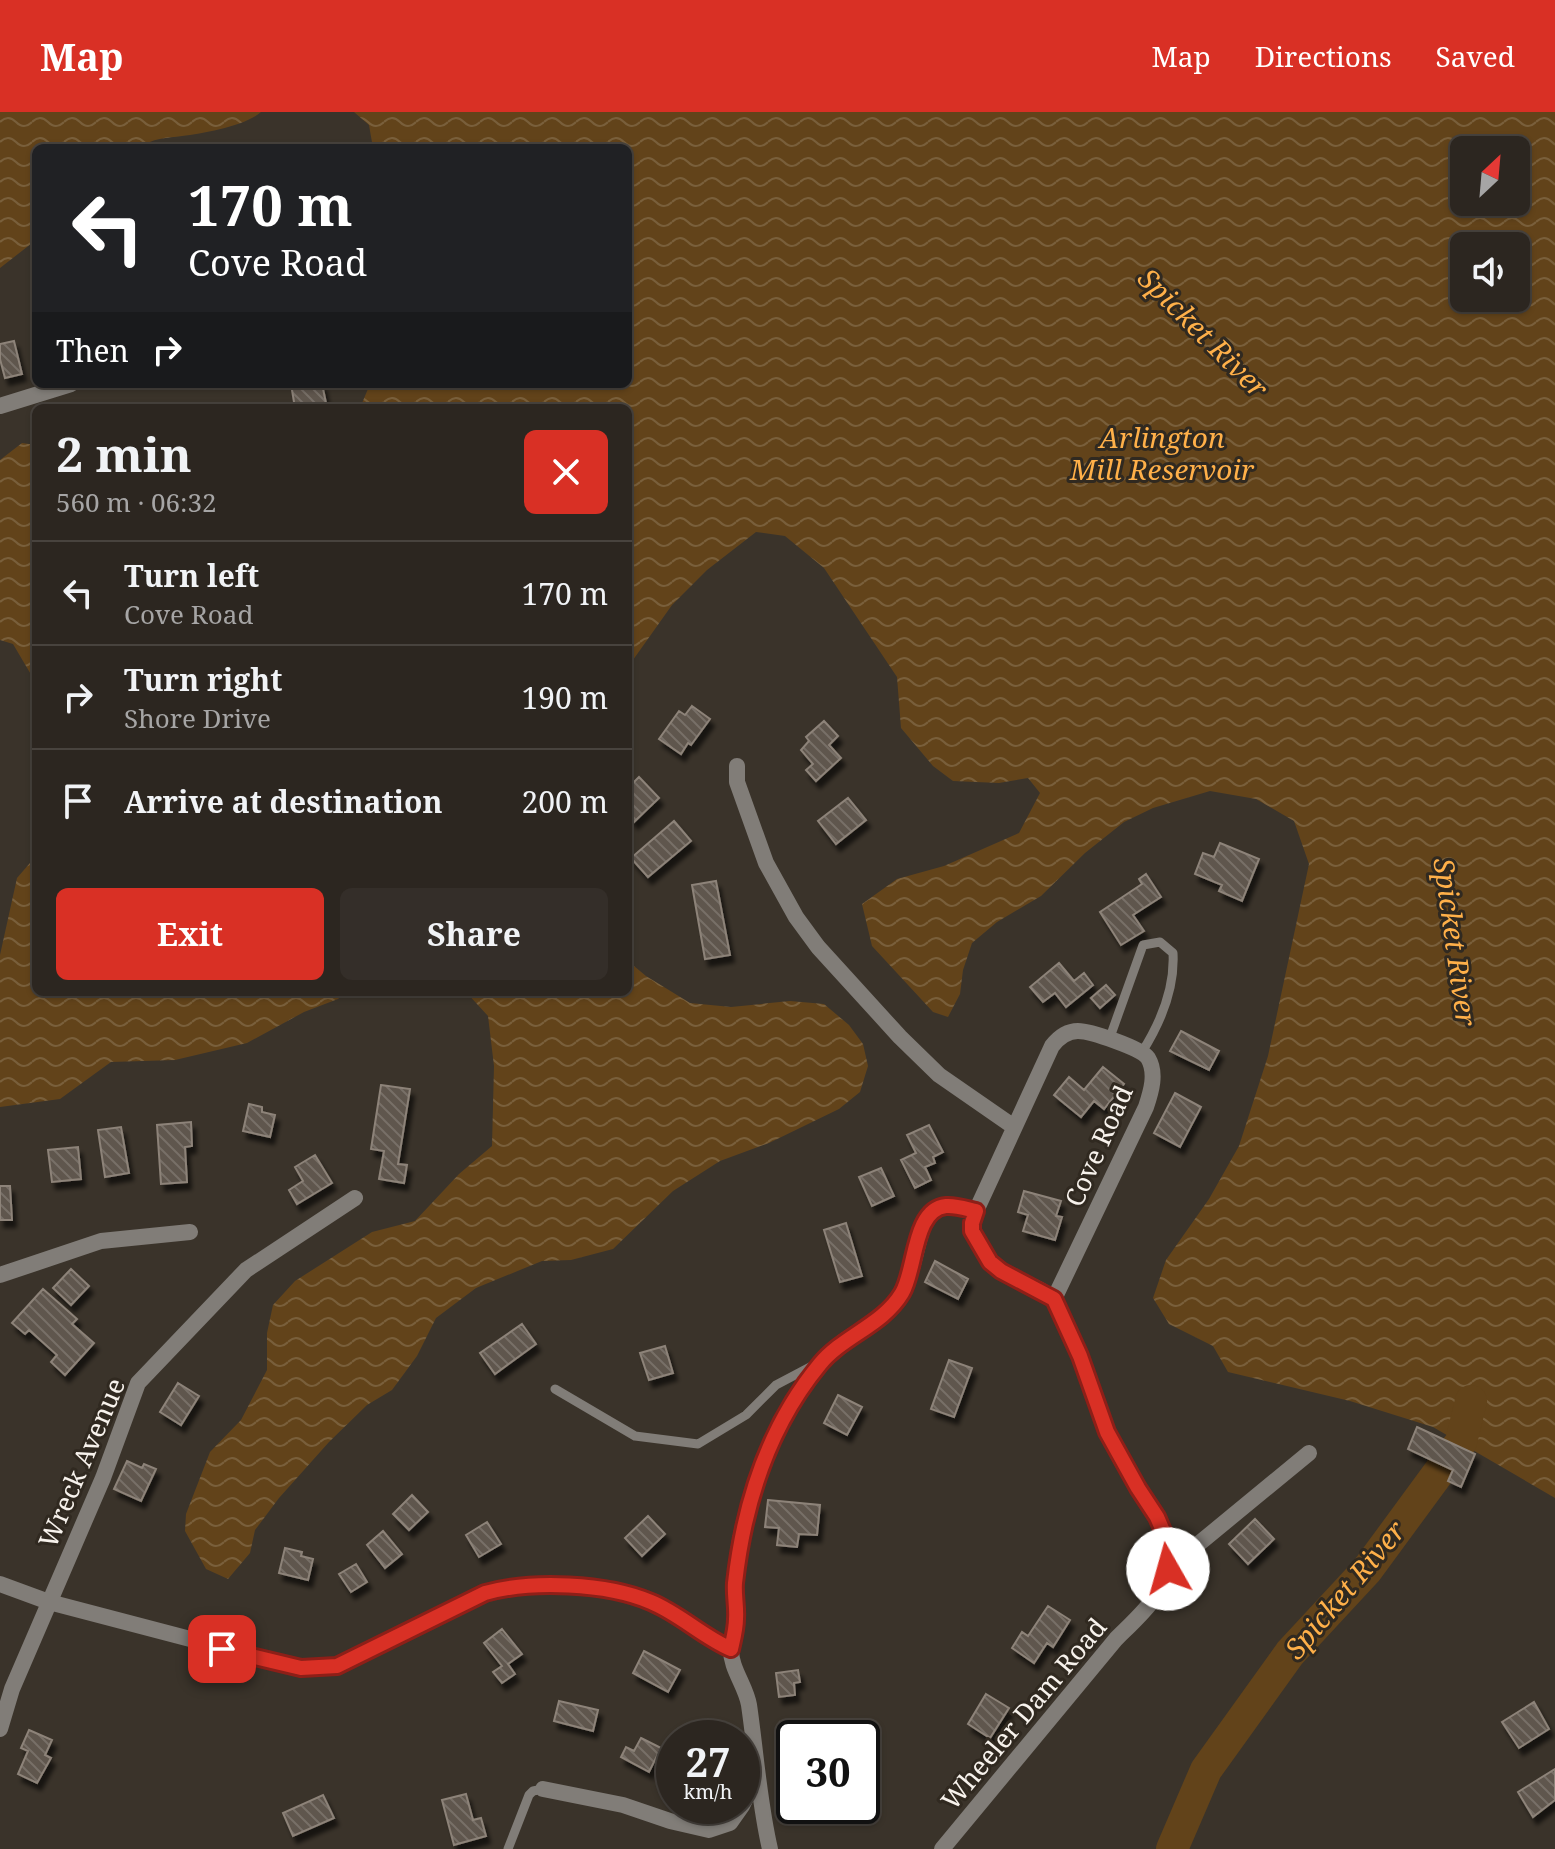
<!DOCTYPE html>
<meta charset="utf-8">
<style>
:root{--surface:#2c2620;--page:#342e29;--text:#f1f3f6;--muted:#a6a5a5;--line:#48433e;--accent:#d93025}
body{margin:0;font-family:"Noto Serif",serif;background:var(--page);color:var(--text);height:100vh;display:flex;flex-direction:column;font-size:30px;white-space:nowrap}
*{box-sizing:border-box;margin:0}
p{font-size:26px;color:var(--muted)}
.icon{flex:none;width:44px;height:44px;fill:none;stroke:currentColor;stroke-width:2;stroke-linecap:round;stroke-linejoin:round}
.map{position:relative;flex:1;overflow:hidden}
.drawer{position:absolute;left:32px;top:292px;width:600px;height:592px;display:flex;flex-direction:column;background:var(--surface);border-radius:12px;box-shadow:0 2px 6px #0004,0 0 0 2px var(--line)}
.drawer>*{flex:none}
.guide{position:absolute;left:32px;top:32px;width:600px;height:244px;border-radius:12px;box-shadow:0 2px 6px #0004,0 0 0 2px var(--line);background:#202124;color:#fff;overflow:hidden}
.needle{width:52px;rotate:26deg}
.tools{position:absolute;left:1450px;top:24px;display:grid;gap:16px}
.tools a{display:grid;place-items:center;width:80px;height:80px;border-radius:12px;background:var(--surface);box-shadow:0 2px 6px #0004,0 0 0 2px var(--line);font-size:40px}
.speed{position:absolute;left:656px;top:1608px;display:flex;gap:16px;font-size:40px;font-weight:700;text-align:center}
.speed>*{display:grid;place-content:center;width:104px;height:104px;border-radius:50%;background:var(--surface);box-shadow:0 2px 6px #0004,0 0 0 2px var(--line);line-height:1}
.speed small{font-size:20px;font-weight:400}
.speed .limit{border:4px solid #111;border-radius:12px;background:#fff;color:#111}
.pin{position:absolute;display:grid;place-items:center;width:68px;height:68px;color:#fff;margin:-34px;border-radius:16px;box-shadow:0 4px 12px #0006}
.me{position:absolute;width:88px;margin:-44px;rotate:353deg;stroke-linejoin:round;filter:drop-shadow(0 0 6px #0008)}
.turn{display:flex;align-items:center;gap:28px;height:168px;padding:0 24px;font-size:36px}
.turn .icon{width:104px;height:104px;stroke-width:2.5}
.turn b{display:block;font-size:56px;line-height:68px}
.then{display:flex;align-items:center;height:76px;padding:0 24px;background:#0003;gap:16px;font-size:30px}
.round{display:grid;place-items:center;flex:none;width:84px;height:84px;border-radius:12px;background:var(--page)}
.overview{display:flex;align-items:center;justify-content:space-between;height:136px;padding:0 24px}
h1{font-size:48px;font-weight:700;line-height:60px}
.cta{display:flex;gap:16px;margin-top:auto;padding:16px 24px}
.cta a{flex:1;height:92px;border-radius:12px;background:var(--accent);color:#fff;font-size:32px;font-weight:700;line-height:92px;text-align:center}
.cta a+a{background:var(--page);color:var(--text)}
ul{padding:0;list-style:none}
li{display:flex;align-items:center;gap:24px;height:104px;padding:0 24px;border-top:2px solid var(--line)}
li div{flex:1}
li b{display:block;font-size:30px}
li em{font-style:normal}
header{display:flex;align-items:center;gap:48px;box-sizing:border-box;height:112px;padding:0 40px;background:var(--accent);color:#fff}
header strong{font-size:38px}
nav{display:flex;gap:44px;margin-inline-start:auto;font-size:28px}
.map>svg:first-child{display:block}
.water{fill:url(#water-waves);fill-rule:evenodd}
.lines{fill:none;stroke-linecap:round;stroke-linejoin:round}
.river{stroke:#62431a;stroke-width:32}
.building{fill:url(#building-back-hatch);stroke:#8d8379;stroke-width:2;filter:url(#shadow)}
.service{stroke:#817d78;stroke-width:9}
.minor{stroke:#817d78;stroke-width:16}
.route-casing{stroke:#8d1f18;stroke-width:20}
.route{stroke:#d93025;stroke-width:14}
.labels{text-anchor:middle;stroke-width:6;stroke-linejoin:round;paint-order:stroke}
.street-label{font-size:26px;fill:#f7f2ec;stroke:#302920}
.water-label{font-size:28px;font-style:italic;fill:#ffb049;stroke:#302920}
</style>
<header>
<strong>Map</strong>
<nav><a>Map</a><a>Directions</a><a>Saved</a></nav>
</header>
<div class="map">
<svg width="1555" height="1737" viewBox="0 0 1555 1737">
<defs>
<pattern id="water-waves" width="16" height="10" patternUnits="userSpaceOnUse" patternTransform="scale(2)"><rect width="16" height="10" fill="#62431a"/><path d="M0 5q4-4 8 0t8 0" fill="none" stroke="#795f3b"/></pattern>
<pattern id="building-back-hatch" width="6" height="6" patternUnits="userSpaceOnUse" patternTransform="scale(2)"><rect width="6" height="6" fill="#5f564d"/><path d="M-1 5l2 2M0 0l6 6M5-1l2 2" fill="none" stroke="#776f67"/></pattern>
<filter id="shadow"><feDropShadow dx="4" dy="7" stdDeviation="2" flood-color="#0009"/></filter>
</defs>
<rect width="100%" height="100%" fill="#3a332a"/>
<path class="water" d="M0 0H261C245 14 204 21 182 24 168 26 151 26 140 36H36V128L0 156Z
M354 0H1555V1386L1433 1315 1350 1289 1228 1260 1213 1234 1169 1212 1153 1186 1166 1148 1209 1087 1239 1034 1268 944 1309 752 1294 709 1256 687 1210 679 1153 696 1124 710 1085 741 1041 784 997 810 972 831 963 858 960 882 948 905 933 900 872 834 862 792 897 767 944 754 1019 721 1040 681 1028 666 999 671 953 669 933 654 901 616 897 565 824 456 785 424 756 420 707 458 672 493 628 555V296H360L370 272H628V36H373L369 13ZM1464 38H1516V90H1464ZM1464 134H1516V186H1464Z
M22 331 36 333V571L13 532 0 528V348Z
M36 744V880H346L338 887 304 900 247 931 175 948 111 950 60 987 0 995V843L17 766Z
M628 849 646 864 690 891 731 895 790 889 824 892 849 913 863 932 868 954 860 980 839 997 769 1031 720 1049 673 1079 613 1137 571 1148 542 1149 476 1176 436 1206 417 1244 392 1278 367 1293 329 1330 279 1386 255 1418 250 1441 228 1467 206 1457 185 1419 186 1402 210 1340 241 1308 267 1258V1221L273 1193 295 1169 372 1120 415 1109 459 1062 492 1034 494 954 488 904 466 880H628Z"/>
<g class="lines">
<path class="river" d="M1172 1737 1206 1658 1290 1541 1367 1458 1461 1330 1471 1289"/>
</g>
<path class="building" d="M14 229 22 262 5 266 0 247V232Z
M291 272H322L326 291 295 296Z
M692 594 710 607 691 633 688 631 681 642 659 627 679 599 685 603Z
M824 609 838 624 829 633 841 646 816 669 806 658 813 652 801 638 809 629 806 625Z
M639 665 659 686 634 710 628 703V676Z
M848 686 866 708 836 732 818 709Z
M674 709 691 729 648 765 631 746Z
M1220 731 1259 747 1242 789 1219 779 1222 773 1195 762 1203 741 1214 745Z
M1146 762 1161 785 1133 803 1144 819 1121 833 1100 800 1142 772 1139 767Z
M716 769 730 843 705 847 692 773Z
M1059 851 1074 869 1084 861 1093 873 1066 895 1055 881 1043 890 1030 875Z
M1106 873 1115 883 1100 896 1091 886Z
M1181 919 1219 939 1209 958 1170 939Z
M1103 955 1124 972 1104 997 1094 989 1081 1005 1054 983 1069 965 1084 978Z
M381 973 410 977 398 1052 407 1053 404 1071 379 1067 384 1039 371 1037Z
M1175 981 1201 995 1180 1035 1154 1021Z
M249 992 262 995V1000L275 1003 270 1025 243 1019Z
M191 1010 192 1034 185 1035 187 1070 161 1072 157 1013Z
M929 1013 943 1040 933 1045 935 1051 925 1055 931 1068 915 1076 901 1048 916 1041 907 1023Z
M121 1015 129 1061 105 1065 98 1018Z
M78 1035 81 1067 52 1070 48 1038Z
M315 1043 332 1071 297 1092 289 1078 303 1069 295 1055Z
M881 1056 894 1084 872 1094 859 1065Z
M0 1074H10L12 1108H0Z
M1024 1079 1061 1089 1056 1104 1062 1105 1055 1128 1023 1119 1028 1103 1018 1100Z
M846 1111 862 1164 840 1170 824 1118Z
M935 1149 968 1167 958 1187 925 1170Z
M71 1157 89 1174 71 1193 53 1176Z
M43 1177 77 1207 72 1212 94 1231 65 1263 51 1250 57 1243 29 1218 25 1222 12 1211Z
M522 1212 536 1232 495 1262 480 1241Z
M665 1234 673 1261 649 1268 640 1241Z
M949 1248 972 1256 954 1305 931 1297Z
M178 1271 199 1284 181 1313 160 1300Z
M838 1283 862 1295 847 1323 824 1311Z
M1417 1315 1475 1342 1461 1375 1448 1369 1453 1358 1408 1337Z
M127 1349 142 1356 144 1352 156 1357 141 1389 114 1377Z
M412 1383 428 1400 409 1418 393 1402Z
M768 1388 820 1393 817 1423 799 1422 797 1435 777 1433 779 1416 765 1415Z
M648 1404 665 1422 642 1444 625 1426Z
M1255 1407 1274 1427 1248 1452 1229 1432Z
M487 1410 501 1432 479 1445 466 1423Z
M383 1419 402 1442 385 1456 367 1433Z
M285 1436 302 1440 301 1444 313 1447 308 1468 279 1461Z
M356 1452 367 1470 351 1480 339 1462Z
M1048 1494 1070 1508 1053 1535 1047 1531 1034 1551 1012 1536 1022 1520 1028 1524Z
M502 1517 522 1542 508 1552 515 1562 502 1571 493 1560 502 1554 484 1531Z
M644 1539 680 1558 668 1580 633 1561Z
M798 1558 800 1570 794 1571 795 1583 779 1585 776 1561Z
M986 1582 1009 1596 990 1626 968 1612Z
M559 1589 598 1598 593 1619 554 1609Z
M1534 1590 1549 1617 1519 1636 1502 1610Z
M797 1608 800 1626H794V1657L786 1658 780 1610Z
M29 1618 52 1628 45 1643 51 1646 37 1671 18 1662 28 1639 21 1636Z
M641 1626 661 1636 649 1660 621 1645 626 1635 634 1639Z
M1555 1657V1688L1533 1705 1518 1680Z
M466 1682 473 1708 481 1706 486 1724 454 1733 442 1688Z
M323 1683 334 1706 293 1724 283 1701Z"/>
<g class="lines">
<path class="service" d="M1109 928 1143 833 1160 830 1173 841C1175 877 1161 910 1142 940
M555 1277 635 1324 698 1332 746 1303 776 1273 812 1254
M508 1737 529 1683 533 1679 543 1677"/>
<path class="minor" d="M0 294 71 272
M737 654V670L766 751 796 805 818 835 900 925 939 963 1014 1015
M0 1163 101 1129 190 1120
M1168 1457 1309 1341
M0 1472 49 1490 301 1556 337 1554 356 1546 485 1481C531 1468 607 1471 651 1490 680 1502 703 1525 731 1537
M0 1617 12 1577 103 1366 138 1271 246 1158 355 1086
M543 1677 623 1693 670 1709 709 1718 730 1711 742 1694 757 1663
M770 1737C759 1690 756 1641 749 1593 746 1574 730 1556 731 1536 731 1526 736 1516 736 1506 736 1496 734 1486 734 1476 739 1400 766 1329 808 1267 817 1254 828 1241 841 1231 862 1216 887 1204 901 1182 918 1155 914 1123 933 1098L947 1094 976 1099 1052 934C1059 925 1067 919 1078 919 1090 919 1141 936 1148 946 1157 961 1151 980 1146 995L1054 1187
M942 1737 1116 1527C1136 1507 1166 1482 1168 1452 1171 1412 1140 1382 1121 1348 1093 1299 1084 1239 1055 1190 1048 1177 1011 1167 997 1157 989 1151 984 1142 979 1133 972 1121 971 1112 976 1099"/>
</g>
<g class="lines">
<defs>
<path id="route" d="M222 1537 301 1556 337 1554 485 1481C531 1468 607 1471 651 1490 680 1502 703 1525 731 1537 733 1528 736 1517 736 1507 737 1495 734 1483 735 1471 744 1391 768 1315 820 1252 843 1224 883 1213 902 1181 916 1158 913 1097 946 1094 955 1093 967 1097 976 1099L972 1111V1119L990 1150 1001 1159 1054 1187 1080 1244 1107 1320 1138 1376 1157 1405 1169 1433 1168 1457"/>
</defs>
<use href="#route" class="route-casing"/>
<use href="#route" class="route"/>
</g>
<g class="labels">
<g class="street-label">
<text transform="translate(1099 1034) rotate(-66)" y="9">Cove Road</text>
<text transform="translate(82 1351) rotate(-67)" y="9">Wreck Avenue</text>
<text transform="translate(1024 1602) rotate(-50)" y="9">Wheeler Dam Road</text>
</g>
<g class="water-label">
<text transform="translate(1203 221) rotate(45)" y="10">Spicket River</text>
<text x="1162" y="336">Arlington<tspan x="1162" dy="32">Mill Reservoir</tspan></text>
<text transform="translate(1455 830) rotate(82)" y="10">Spicket River</text>
<text transform="translate(1345 1478) rotate(-50)" y="10">Spicket River</text>
</g>
</g>
</svg>
<div class="tools">
<a><svg class="needle" viewBox="-14 -14 28 28"><path d="M0-13l5 13h-10z" fill="#e53935"/><path d="M0 13l5-13h-10z" fill="#a6a5a5"/></svg></a>
<a><svg class="icon" aria-label="sound" viewBox="0 0 24 24"><path d="M4 9h4l5-4v14l-5-4H4zM17 9q2 3 0 6"/></svg></a>
</div>
<div class="speed"><div>27<small>km/h</small></div><div class="limit">30</div></div>
<div class="pin" style="left:222px;top:1537px;background:#d93025"><svg class="icon" aria-label="arrive" viewBox="0 0 24 24"><path d="M6 21V4h12l-3 4 3 4H6"/></svg></div>
<svg class="me" style="left:1168px;top:1457px" viewBox="-20 -20 40 40"><circle r="19" fill="#fff"/><path d="M0-13L10 11 0 6-10 11z" fill="#d93025"/></svg>
<div class="guide">
<div class="turn"><svg class="icon" aria-label="left" viewBox="0 0 24 24"><path d="M17 20v-9H6M10 6l-5 5 5 5"/></svg><div><b>170 m</b>Cove Road</div></div>
<div class="then">Then<svg class="icon" aria-label="right" viewBox="0 0 24 24"><path d="M7 20v-9h11M14 6l5 5-5 5"/></svg></div>
</div>
<section class="drawer">
<div class="overview"><div><h1>2 min</h1><p>560 m · 06:32</p></div><a class="round" style="background:#d93025;color:#fff"><svg class="icon" aria-label="close" viewBox="0 0 24 24"><path d="M6 6l12 12M18 6L6 18"/></svg></a></div>
<ul>
<li><svg class="icon" aria-label="left" viewBox="0 0 24 24"><path d="M17 20v-9H6M10 6l-5 5 5 5"/></svg><div><b>Turn left</b><p>Cove Road</p></div><em>170 m</em></li>
<li><svg class="icon" aria-label="right" viewBox="0 0 24 24"><path d="M7 20v-9h11M14 6l5 5-5 5"/></svg><div><b>Turn right</b><p>Shore Drive</p></div><em>190 m</em></li>
<li><svg class="icon" aria-label="arrive" viewBox="0 0 24 24"><path d="M6 21V4h12l-3 4 3 4H6"/></svg><div><b>Arrive at destination</b></div><em>200 m</em></li>
</ul>
<div class="cta"><a>Exit</a><a>Share</a></div>
</section>
</div>
